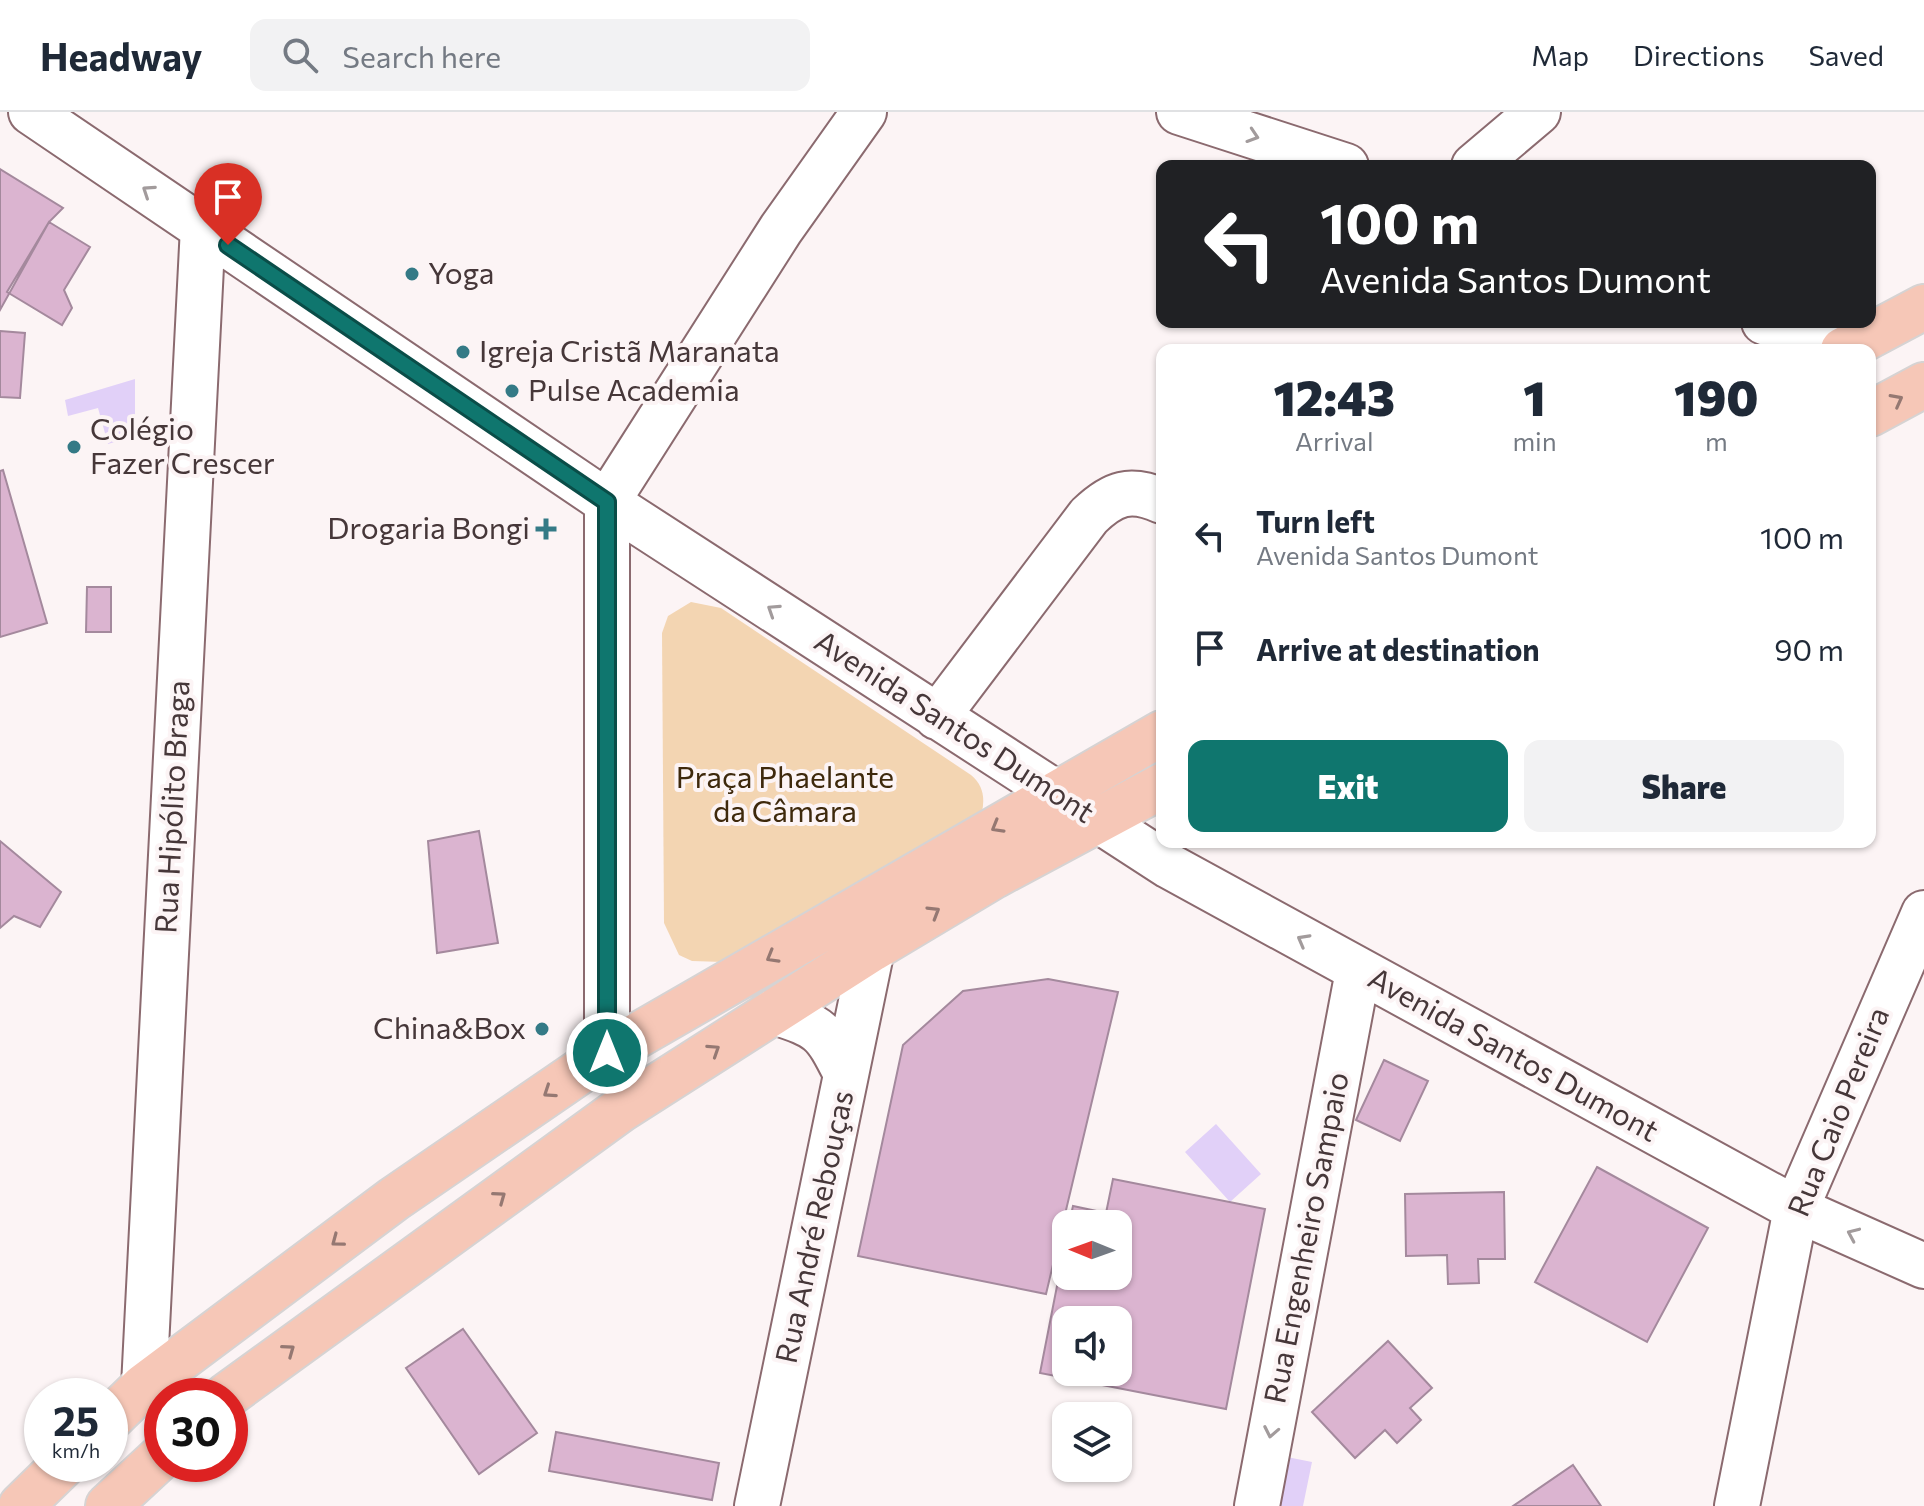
<!DOCTYPE html>
<meta charset="utf-8">
<style>
:root{--surface:#fff;--page:#f2f2f3;--text:#1f2937;--muted:#747a83;--line:#e0e1e3;--accent:#0f766e}
body{margin:0;font-family:Commissioner,sans-serif;background:var(--page);color:var(--text);height:100vh;display:flex;flex-direction:column;font-size:30px;white-space:nowrap}
*{box-sizing:border-box;margin:0}
p{font-size:26px;color:var(--muted)}
.icon{flex:none;width:44px;height:44px;fill:none;stroke:currentColor;stroke-width:2;stroke-linecap:round;stroke-linejoin:round}
.map{position:relative;flex:1;overflow:hidden}
.side{position:absolute;left:1156px;top:232px;width:720px;height:504px;display:flex;flex-direction:column;background:var(--surface);border-radius:16px;box-shadow:0 2px 6px #0004}
.side>*{flex:none}
.hud{position:absolute;left:1156px;top:48px;width:720px;height:168px;border-radius:16px;box-shadow:0 2px 6px #0004;background:#202124;color:#fff;overflow:hidden}
.needle{width:52px;rotate:271deg}
.fabs{position:absolute;left:1052px;top:1098px;display:grid;gap:16px}
.fabs a{display:grid;place-items:center;width:80px;height:80px;border-radius:16px;background:var(--surface);box-shadow:0 2px 6px #0004;font-size:40px}
.speed{position:absolute;left:24px;top:1266px;display:flex;gap:16px;font-size:40px;font-weight:700;text-align:center}
.speed>*{display:grid;place-content:center;width:104px;height:104px;border-radius:50%;background:var(--surface);box-shadow:0 2px 6px #0004;line-height:1}
.speed small{font-size:20px;font-weight:400}
.speed .limit{border:12px solid #d22;background:#fff;color:#111}
.pin{position:absolute;display:grid;place-items:center;width:68px;height:68px;color:#fff;margin:-82px -34px;border-radius:50% 50% 50% 0;rotate:-45deg;box-shadow:0 0 8px #0007}
.pin .icon{rotate:45deg}
.me{position:absolute;width:88px;margin:-44px;rotate:0deg;stroke-linejoin:round;filter:drop-shadow(0 0 6px #0008)}
.turn{display:flex;align-items:center;gap:28px;height:168px;padding:0 32px;font-size:36px}
.turn .icon{width:104px;height:104px;stroke-width:2.5}
.turn b{display:block;font-size:56px;line-height:68px}
.eta{display:flex;justify-content:space-evenly;align-items:center;height:136px;text-align:center}
.eta b{font-size:48px;font-weight:800;line-height:56px}
.button{display:flex;gap:16px;margin-top:auto;padding:16px 32px}
.button a{flex:1;height:92px;border-radius:16px;background:var(--accent);color:#fff;font-size:32px;font-weight:800;line-height:92px;text-align:center}
.button a+a{background:var(--page);color:var(--text)}
ul{padding:0;list-style:none}
li{display:flex;align-items:center;gap:24px;height:112px;padding:0 32px}
li div{flex:1}
li b{display:block;font-size:30px}
li em{font-style:normal}
header{display:flex;align-items:center;gap:48px;box-sizing:border-box;height:112px;padding:0 40px;background:var(--surface);border-bottom:2px solid var(--line)}
header strong{font-size:38px}
nav{display:flex;gap:44px;margin-inline-start:auto;font-size:28px}
.search{width:560px;height:72px;background:var(--page);display:flex;align-items:center;gap:20px;box-sizing:border-box;padding:0 28px;border-radius:16px;color:var(--muted);font-size:30px}
.map>svg:first-child{display:block}
.green{fill:#f3d5b2}
.water{fill:#e1d0f8}
.building{fill:#dbb4d0;stroke:#a4899d;stroke-width:2;fill-rule:evenodd}
.lines{fill:none;stroke-linecap:round;stroke-linejoin:round}
.minor-casing{stroke:#8b6a6f;stroke-width:48}
.major-casing{stroke:#d6d3d3;stroke-width:48}
.minor{stroke:#fff;stroke-width:44}
.major{stroke:#f6c7b7;stroke-width:44}
.oneway{stroke:#a29b9c}
.oneway2{stroke:#957872}
.route-casing{stroke:#0a4d48;stroke-width:20}
.route{stroke:#0f766e;stroke-width:14}
.poi-dot{fill:#347a86;stroke:#fcf4f5;stroke-width:3}
.labels{text-anchor:middle;stroke-width:8;stroke-linejoin:round;paint-order:stroke}
.poi-label{font-size:30px;fill:#463739;stroke:#fcf4f5;text-anchor:start}
.street-label{font-size:30px;fill:#463739;stroke:#fcf4f5}
.park-label{font-size:30px;fill:#3e290c;stroke:#fcf4f5}
</style>
<header>
<strong>Headway</strong>
<div class="search"><svg class="icon" aria-label="search" viewBox="0 0 24 24"><circle cx="10" cy="10" r="6"/><path d="M15 15l6 6"/></svg>Search here</div>
<nav><a>Map</a><a>Directions</a><a>Saved</a></nav>
</header>
<div class="map">
<svg width="1924" height="1394" viewBox="0 0 1924 1394">
<rect width="100%" height="100%" fill="#fcf4f5"/>
<path class="green" d="M691 490 721 496 971 663C983 673 985 685 982 700L723 850 692 849 679 843 664 811 662 521 668 504Z"/>
<path class="water" d="M135 267V324L108 332 98 296 68 304 65 288Z
M1216 1012 1261 1062 1230 1090 1185 1040Z
M1287 1345 1312 1350 1303 1394H1278Z"/>
<path class="building" d="M0 57 63 96 49 110 0 198Z
M49 110 90 135 64 178 72 196 62 213 7 180Z
M0 219 25 221 20 286 0 285Z
M3 358 47 511 0 525V359Z
M87 475H111V520H86Z
M479 719 498 831 437 841 428 729Z
M0 729 61 780 40 815 14 804 0 816Z
M1048 867 1118 880 1046 1182 858 1144 903 933 963 879Z
M1384 948 1428 969 1400 1029 1356 1008Z
M1597 1055 1708 1116 1647 1230 1535 1170Z
M1113 1067 1265 1097 1226 1297 1040 1261 1066 1128V1164H1118V1112H1069L1073 1094 1106 1101ZM1066 1208H1118V1260H1066Z
M1504 1080 1505 1147H1478L1479 1171 1448 1172 1447 1143 1406 1144 1405 1082Z
M463 1217 537 1321 479 1362 406 1256Z
M1388 1229 1432 1276 1410 1296 1421 1308 1397 1331 1385 1318 1355 1346 1312 1300Z
M556 1320 719 1351 712 1388 549 1359Z
M1573 1353 1601 1394H1513Z"/>
<g class="lines">
<defs>
<path id="minor" d="M31 0 607 390 1169 754 1796 1097 1924 1154
M1179 0 1346 54
M1474 54 1538 0
M1764 210 1836 238
M937 605 1089 404C1113 381 1130 375 1162 389
M774 900C821 915 824 918 846 962
M607 941V390L781 117 864 0
M144 1274 203 115
M757 1394 872 837
M1257 1394 1358 859
M1737 1394 1796 1097 1924 801"/>
<path id="major" d="M1843 238 1924 195
M1870 302 1924 273
M226 1284 620 998 872 837 994 764 1162 674
M110 1307 144 1274 394 1087 607 941 1162 621
M21 1394 64 1352
M108 1394 162 1344"/>
</defs>
<use href="#minor" class="minor-casing"/>
<use href="#major" class="major-casing"/>
<use href="#minor" class="minor"/>
<use href="#major" class="major"/>
</g>
<defs><path id="oneway-chevron" d="M-2-3.5L2.5 0L-2 3.5" fill="none" stroke-width="1.6" stroke-linecap="round" stroke-linejoin="round" transform="scale(2)"/></defs>
<g class="oneway">
<use href="#oneway-chevron" transform="translate(1253 24) rotate(18)"/>
<use href="#oneway-chevron" transform="translate(148 79) rotate(-146)"/>
<use href="#oneway-chevron" transform="translate(773 498) rotate(-147)"/>
<use href="#oneway-chevron" transform="translate(1303 828) rotate(-151)"/>
<use href="#oneway-chevron" transform="translate(1853 1122) rotate(-156)"/>
<use href="#oneway-chevron" transform="translate(1271 1320) rotate(101)"/>
</g>
<g class="oneway2">
<use href="#oneway-chevron" transform="translate(1897 288) rotate(-28)"/>
<use href="#oneway-chevron" transform="translate(997 715) rotate(150)"/>
<use href="#oneway-chevron" transform="translate(934 800) rotate(-31)"/>
<use href="#oneway-chevron" transform="translate(772 845) rotate(150)"/>
<use href="#oneway-chevron" transform="translate(714 938) rotate(-33)"/>
<use href="#oneway-chevron" transform="translate(549 980) rotate(146)"/>
<use href="#oneway-chevron" transform="translate(500 1085) rotate(-36)"/>
<use href="#oneway-chevron" transform="translate(337 1129) rotate(143)"/>
<use href="#oneway-chevron" transform="translate(289 1238) rotate(-36)"/>
</g>
<g class="lines">
<defs>
<path id="route" d="M228 133 607 390V941"/>
</defs>
<use href="#route" class="route-casing"/>
<use href="#route" class="route"/>
</g>
<g class="poi-dot">
<circle cx="412" cy="162" r="8"/>
<circle cx="463" cy="240" r="8"/>
<circle cx="512" cy="279" r="8"/>
<circle cx="74" cy="335" r="8"/>
<path d="M542 405h8v8h8v8h-8v8h-8v-8h-8v-8h8z"/>
<circle cx="542" cy="917" r="8"/>
</g>
<g class="labels">
<g class="poi-label">
<text x="428" y="172">Yoga</text>
<text x="479" y="250">Igreja Cristã Maranata</text>
<text x="528" y="289">Pulse Academia</text>
<text x="90" y="328">Colégio<tspan x="90" dy="34">Fazer Crescer</tspan></text>
<text x="530" y="427" text-anchor="end">Drogaria Bongi</text>
<text x="526" y="927" text-anchor="end">China&amp;Box</text>
</g>
<g class="street-label">
<text transform="translate(954 615) rotate(33)" y="10">Avenida Santos Dumont</text>
<text transform="translate(173 695) rotate(-87)" y="10">Rua Hipólito Braga</text>
<text transform="translate(1513 943) rotate(29)" y="10">Avenida Santos Dumont</text>
<text transform="translate(1839 1000) rotate(-68)" y="10">Rua Caio Pereira</text>
<text transform="translate(815 1115) rotate(-78)" y="10">Rua André Rebouças</text>
<text transform="translate(1307 1126) rotate(-79)" y="10">Rua Engenheiro Sampaio</text>
</g>
<g class="park-label">
<text x="785" y="676">Praça Phaelante<tspan x="785" dy="34">da Câmara</tspan></text>
</g>
</g>
</svg>
<div class="fabs">
<a><svg class="needle" viewBox="-14 -14 28 28"><path d="M0-13l5 13h-10z" fill="#e53935"/><path d="M0 13l5-13h-10z" fill="#747a83"/></svg></a>
<a><svg class="icon" aria-label="sound" viewBox="0 0 24 24"><path d="M4 9h4l5-4v14l-5-4H4zM17 9q2 3 0 6"/></svg></a>
<a><svg class="icon" aria-label="layers" viewBox="0 0 24 24"><path d="M12 4l9 5-9 5-9-5zM3 14l9 5 9-5"/></svg></a>
</div>
<div class="speed"><div>25<small>km/h</small></div><div class="limit">30</div></div>
<div class="pin" style="left:228px;top:133px;background:#d93025"><svg class="icon" aria-label="arrive" viewBox="0 0 24 24"><path d="M6 21V4h12l-3 4 3 4H6"/></svg></div>
<svg class="me" style="left:607px;top:941px" viewBox="-20 -20 40 40"><circle r="17" fill="#0f766e" stroke="#fff" stroke-width="3"/><path d="M0-11L8 9 0 5-8 9z" fill="#fff"/></svg>
<div class="hud">
<div class="turn"><svg class="icon" aria-label="left" viewBox="0 0 24 24"><path d="M17 20v-9H6M10 6l-5 5 5 5"/></svg><div><b>100 m</b>Avenida Santos Dumont</div></div>
</div>
<section class="side">
<div class="eta">
<div><b>12:43</b><p>Arrival</p></div>
<div><b>1</b><p>min</p></div>
<div><b>190</b><p>m</p></div>
</div>
<ul>
<li><svg class="icon" aria-label="left" viewBox="0 0 24 24"><path d="M17 20v-9H6M10 6l-5 5 5 5"/></svg><div><b>Turn left</b><p>Avenida Santos Dumont</p></div><em>100 m</em></li>
<li><svg class="icon" aria-label="arrive" viewBox="0 0 24 24"><path d="M6 21V4h12l-3 4 3 4H6"/></svg><div><b>Arrive at destination</b></div><em>90 m</em></li>
</ul>
<div class="button"><a>Exit</a><a>Share</a></div>
</section>
</div>
